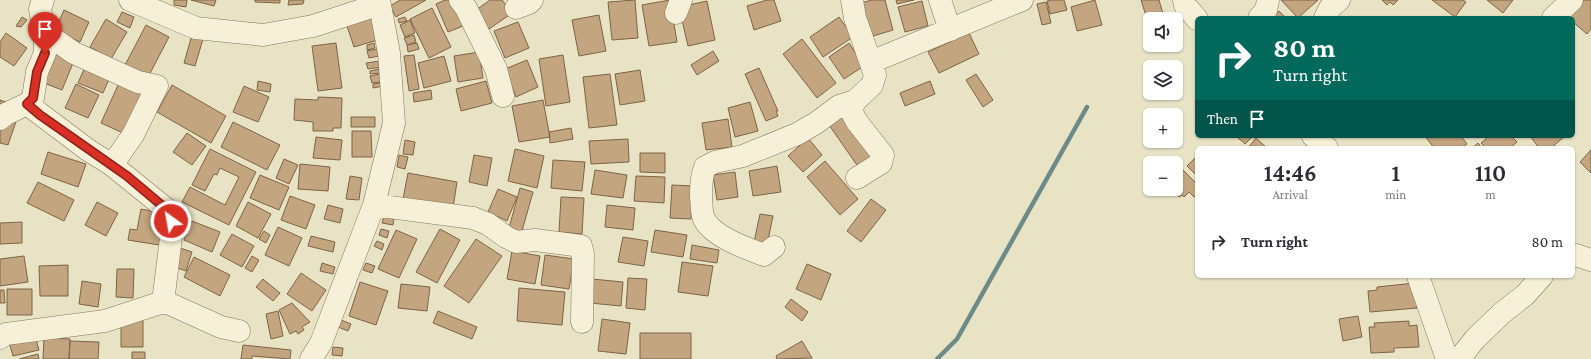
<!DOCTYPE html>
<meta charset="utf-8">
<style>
:root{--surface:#fff;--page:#f7f7f7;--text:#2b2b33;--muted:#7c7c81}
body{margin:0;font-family:"Crimson Pro",serif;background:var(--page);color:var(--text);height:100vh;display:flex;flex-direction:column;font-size:15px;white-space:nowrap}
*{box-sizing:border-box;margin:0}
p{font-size:13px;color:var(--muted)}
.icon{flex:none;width:22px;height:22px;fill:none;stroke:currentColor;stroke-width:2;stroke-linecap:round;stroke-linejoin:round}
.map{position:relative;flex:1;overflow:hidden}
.side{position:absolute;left:1195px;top:146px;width:380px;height:132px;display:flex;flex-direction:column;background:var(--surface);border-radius:6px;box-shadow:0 1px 3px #0004}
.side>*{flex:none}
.banner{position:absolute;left:1195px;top:16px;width:380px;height:122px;border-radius:6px;box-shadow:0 1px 3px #0004;background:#00695c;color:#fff;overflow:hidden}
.buttons{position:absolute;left:1143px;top:12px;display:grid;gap:8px}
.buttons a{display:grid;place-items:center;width:40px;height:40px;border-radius:6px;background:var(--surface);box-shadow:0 1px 3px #0004;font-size:20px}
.pin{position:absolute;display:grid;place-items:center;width:34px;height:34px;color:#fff;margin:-41px -17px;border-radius:50% 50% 50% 0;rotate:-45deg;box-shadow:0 0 4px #0007}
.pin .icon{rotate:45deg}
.me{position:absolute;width:44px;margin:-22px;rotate:328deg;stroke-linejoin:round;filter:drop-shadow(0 0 3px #0008)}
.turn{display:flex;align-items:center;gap:14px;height:84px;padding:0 12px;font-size:18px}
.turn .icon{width:52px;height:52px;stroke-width:2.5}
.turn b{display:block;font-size:28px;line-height:34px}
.then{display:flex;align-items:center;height:38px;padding:0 12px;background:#0003;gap:8px;font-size:15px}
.eta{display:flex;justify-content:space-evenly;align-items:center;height:68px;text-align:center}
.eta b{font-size:24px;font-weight:600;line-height:28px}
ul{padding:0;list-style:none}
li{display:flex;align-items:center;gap:12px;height:56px;padding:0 12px}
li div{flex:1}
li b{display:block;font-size:15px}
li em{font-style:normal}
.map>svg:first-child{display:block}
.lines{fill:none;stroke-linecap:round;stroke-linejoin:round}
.stream{stroke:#6e8a87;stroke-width:4.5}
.building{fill:#c3a57f;stroke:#7e6446}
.minor-casing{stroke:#82765d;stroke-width:23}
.minor{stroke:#f5f0d7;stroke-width:22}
.route-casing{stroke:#8d1f18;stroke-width:10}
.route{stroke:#d93025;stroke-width:7}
</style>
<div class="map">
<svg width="1591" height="359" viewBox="0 0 1591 359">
<rect width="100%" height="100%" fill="#e9e3c5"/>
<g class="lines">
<path class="stream" d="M937 359 957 339 1087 107"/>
</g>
<path class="building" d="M174 0H187L186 7 174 5Z
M191 0H216L214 6Z
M255 0H280V3L255 2Z
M289 0H304L303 4 288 5Z
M400 0H426L396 17 390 6Z
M445 0H452L463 26 448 32 436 4Z
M490 0H502L512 13 489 29 476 10Z
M635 0 638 38 612 40 608 2Z
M670 0 677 42 649 46 642 5Z
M767 0H774L781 21 754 30 747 6Z
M872 0H885L893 30 870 37 861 3Z
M896 0H914L897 4Z
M1051 0H1064L1067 10 1050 14 1047 1Z
M1095 0 1102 25 1077 31 1071 7Z
M1141 0H1159L1164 17 1150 19V21L1148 22Z
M1281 0H1318L1298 18Z
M1382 0H1398L1393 5 1390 2 1387 5Z
M1432 0H1463L1466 2 1455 17Z
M1487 0H1513L1503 13Z
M1582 0H1591V29L1587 34 1573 22V18H1568Z
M707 1 715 40 688 46 679 7Z
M922 1 928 26 905 32 898 7Z
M1046 2 1051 23 1042 25 1037 4Z
M432 8 451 47 429 58 410 19Z
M64 10 89 22 80 42 55 30Z
M1279 11 1286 18H1273Z
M122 12 134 17 130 28 117 22Z
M599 15 606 51 579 56 572 20Z
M371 16 378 40 354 47 346 23Z
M22 17 27 20 21 27 16 26Z
M405 17 407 21 399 23 398 19Z
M839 17 853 37 823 57 810 37Z
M106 19 127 32 111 59 90 47Z
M410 20 415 33 405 37 400 25Z
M518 22 529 48 505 58 494 31Z
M146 25 169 37 147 79 124 67Z
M6 33 27 48 14 66 0 57V42Z
M969 33 979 54 939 73 928 52Z
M192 35 203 39 195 66 184 63Z
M414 35 416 42 407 45 404 38Z
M56 37 80 46 62 90 39 81Z
M802 39 836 83 817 98 783 54Z
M336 43 342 88 318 91 312 46Z
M374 43 375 48 367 50V45Z
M417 43 419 49 408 52 407 45Z
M849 43 864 66 844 79 829 57Z
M377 49 379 56 369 58 367 51Z
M713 51 719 61 697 75 691 65Z
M479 52 483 78 458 82 454 56Z
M414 55 419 89 409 91 404 56Z
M563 55 570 102 546 106 539 59Z
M444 56 451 81 424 88 418 63Z
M88 60 113 70 103 93 78 83Z
M527 60 538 87 516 97 505 69Z
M380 61 382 67 368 69 366 63Z
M759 68 778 111H776L778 116 766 121 745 74Z
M379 69 380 73 370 74V71Z
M640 70 645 101 620 105 615 74Z
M123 74 146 84 123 133 101 123Z
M380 74 382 82 372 83 370 76Z
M610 74 617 125 589 128 583 77Z
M976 74 993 100 983 107 966 80Z
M258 81 271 84 270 92 257 90Z
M486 81 492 103 461 111 456 89Z
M930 81 935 94 905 106 900 93Z
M384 82V86L373 88V84Z
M76 84 99 95 88 118 65 108Z
M172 85 226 116 211 143 157 112Z
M244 86 269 97 258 122 233 112Z
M431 90 432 99 414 102 413 93Z
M318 97 342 98 341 128H333V131H313V122L294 120 295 99 318 100Z
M0 100 21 107 8 145 0 143Z
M543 100 550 137 519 142 512 106Z
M750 102 758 131 735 137 728 108Z
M846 113 876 156 859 168 829 125Z
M351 117H375V127H351Z
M728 119 732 147 706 150 702 123Z
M233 122 280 145 267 170 221 147Z
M571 128 573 139 550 143 549 132Z
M352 131H371L372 157H352Z
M187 133 206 146 192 165 173 152Z
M1236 136H1253L1245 144Z
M1425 136H1461L1467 144 1461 148H1434Z
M1489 136H1511L1517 142 1510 148H1486L1481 143Z
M1530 136H1563L1564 137 1551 148H1539Z
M316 137 342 140 340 160 313 158Z
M808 138 822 155 803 172 788 156Z
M1256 138 1267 148H1248Z
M628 139 629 162 591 164 589 141Z
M405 140 415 142 413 155 403 154Z
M1478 143 1482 148H1472Z
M210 149 256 172 229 225 182 202 190 187 225 205 239 177 220 168 217 175 214 174 205 191 192 185Z
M515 149 544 156 537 188 508 181Z
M1591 150V173L1580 162Z
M48 152 86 164 78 187 41 174Z
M640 153H665V173L640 172Z
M399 155 408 157 405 169 397 167Z
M474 155 492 158 487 186 469 182Z
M1197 156V176L1187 166Z
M284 159 298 165 289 184 276 178Z
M553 160 585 162 582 191 551 188Z
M825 161 858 199 840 215 807 177Z
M300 164 330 167 328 191 298 189Z
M777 166 781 192 753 196 749 171Z
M595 170 627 175 623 198 591 194Z
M1183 170 1197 184V194L1194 197 1189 192 1184 197 1182 195 1179 197 1171 189H1176V178Z
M735 172 738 197 717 200 713 175Z
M408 173 457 182 453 208 403 199Z
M260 175 289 187 279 210 250 198Z
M350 176 362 178 359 200 346 199Z
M636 176 665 177 664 203 634 201Z
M38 182 74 200 64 221 27 203Z
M672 185 693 186 691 219 670 218Z
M520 188 533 192 520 238 507 235Z
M498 189 517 197 507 221 488 212Z
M290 196 315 205 306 229 281 220Z
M561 197 584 198 582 234 559 232Z
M871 199 886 210 861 242 847 231Z
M97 202 118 213 106 236 85 225Z
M248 202 271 214 258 238 236 226Z
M328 205 343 209 340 223 324 219Z
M607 205 635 208 633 230 605 227Z
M141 209 157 212 154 231 162 232 159 245 128 240 130 229 137 230Z
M760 214 773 216 767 245 754 242Z
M384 216 394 218 393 225 382 223Z
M192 221 220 232 212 252 184 240Z
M22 222V243L0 244V223Z
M278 227 302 238 289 266 265 255Z
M381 229 389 231 387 238 379 235Z
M440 229 460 240 437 283 416 272Z
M396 230 417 239 399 278 378 269Z
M655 230 687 235 683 257 651 252Z
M264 231 270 235 266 243 259 239Z
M232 234 254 246 242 267 220 255Z
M311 236 335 242 333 252 308 246Z
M623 237 648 241 644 266 618 262Z
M476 239 502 256 469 303 444 286Z
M377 241 384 244 382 250 374 246Z
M692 245 719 250 717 263 690 259Z
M180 248 192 252 186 271 174 267Z
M512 251 540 256 535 284 507 279Z
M545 255 574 259 569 289 541 285Z
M24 256 28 282 0 286V259Z
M252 256 259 260 252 272 245 268Z
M194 257 230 275 220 296 184 277Z
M682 262 713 266 708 296 678 292Z
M322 263 335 267 333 274 320 271Z
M366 263 375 266 372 273 363 270Z
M807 264 831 274 821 300 796 289Z
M68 265V296H40L39 266Z
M117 269H134L133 298 116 297Z
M301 273 326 290 312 311 287 294Z
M628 278 647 279 645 310 626 308Z
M263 279 280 293 273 301 256 287Z
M592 279 623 282 621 306 590 303Z
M82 281 101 284 98 307 79 304Z
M360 282 388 291 376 325 349 316Z
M1415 283 1417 308 1370 312 1368 291 1377 290V287Z
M401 284 430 287 427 311 398 308Z
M519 288 565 292 562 325 517 321Z
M7 289H32V315H7Z
M0 290H4L5 303H0Z
M791 299 808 312 802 321 785 307Z
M292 303 310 322 302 327 304 330 298 334 296 331 290 334 279 310Z
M278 311 283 336 271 339 266 314Z
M438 311 477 327 472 339 433 323Z
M1358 316 1362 337 1343 341 1339 319Z
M602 319 630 323 626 354 598 351Z
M121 320H143V347H121Z
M341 320 351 324 348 331 338 327Z
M1409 321V326L1417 325 1419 347 1394 348V352L1371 353 1369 327H1375L1374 323Z
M640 333H691V359H640Z
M35 336 39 350 13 356 9 342Z
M44 338 70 339 69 359H43Z
M70 341 99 342 98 359H69Z
M802 341 812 358 777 359 776 356Z
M243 345 291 350 290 359 252 356V359H241Z
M333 347 343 348 342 356 332 355Z
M132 352H145V359H132Z
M38 354 39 359H19Z"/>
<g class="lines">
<defs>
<path id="minor" d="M43 0 40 9 44 32 74 53 138 82 157 86 133 135 112 165 165 208 171 221V238L163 302
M130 0 196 28 263 35 313 26 365 9 376 0
M460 0 466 8 496 69 503 96
M852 0 855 18 875 75 872 85 855 101 851 111 857 122 883 155 881 163 857 178
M940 0 950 30
M1184 0 1185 5 1197 19
M516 8 529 3 532 0
M676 13 681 0
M1259 18 1266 10 1268 0
M1325 18 1330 8 1339 0
M1553 18 1572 0
M871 62 1022 0
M27 104 88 150 112 165
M0 119 6 114 27 104 33 98 37 72 45 53 44 32
M1313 136 1327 148
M374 205 473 218 488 224 506 237 516 242 535 240 581 246 583 254 582 322
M774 247 764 255C746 248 713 237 704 219 701 213 702 204 701 197 701 187 701 177 705 167L715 162 743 156 797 134 816 123 839 106 855 101
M1573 256 1576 255 1591 260
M1418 276 1447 359
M0 338 6 334 105 321 163 302 170 304 221 327 239 331
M311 359 321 343 374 205 394 123 389 53 379 0
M1459 359 1475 339 1502 313 1525 295 1542 276"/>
</defs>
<use href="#minor" class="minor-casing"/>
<use href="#minor" class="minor"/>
</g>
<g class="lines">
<defs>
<path id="route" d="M45 53 37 72 33 98 27 104 40 115 127 176 165 208 171 221"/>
</defs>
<use href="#route" class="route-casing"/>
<use href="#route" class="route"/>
</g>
</svg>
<div class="buttons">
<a><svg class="icon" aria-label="sound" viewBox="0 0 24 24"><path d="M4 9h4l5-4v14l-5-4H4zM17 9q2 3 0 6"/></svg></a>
<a><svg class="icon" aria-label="layers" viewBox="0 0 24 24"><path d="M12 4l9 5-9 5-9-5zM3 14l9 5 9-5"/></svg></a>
<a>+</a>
<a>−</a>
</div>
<div class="pin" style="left:45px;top:53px;background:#d93025"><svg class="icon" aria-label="arrive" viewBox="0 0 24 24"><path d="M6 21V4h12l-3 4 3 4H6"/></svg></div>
<svg class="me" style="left:171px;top:221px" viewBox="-20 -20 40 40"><circle r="17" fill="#d93025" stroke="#fff" stroke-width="3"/><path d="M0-11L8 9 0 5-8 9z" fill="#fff"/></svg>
<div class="banner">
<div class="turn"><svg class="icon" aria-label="right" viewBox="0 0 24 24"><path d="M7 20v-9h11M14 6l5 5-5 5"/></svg><div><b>80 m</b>Turn right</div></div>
<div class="then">Then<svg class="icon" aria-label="arrive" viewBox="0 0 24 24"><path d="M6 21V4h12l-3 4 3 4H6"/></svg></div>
</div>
<section class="side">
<div class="eta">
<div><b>14:46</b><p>Arrival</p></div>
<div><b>1</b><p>min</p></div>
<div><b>110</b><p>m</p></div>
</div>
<ul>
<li><svg class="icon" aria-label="right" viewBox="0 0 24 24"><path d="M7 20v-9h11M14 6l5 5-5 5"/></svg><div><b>Turn right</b></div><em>80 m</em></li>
</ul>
</section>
</div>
